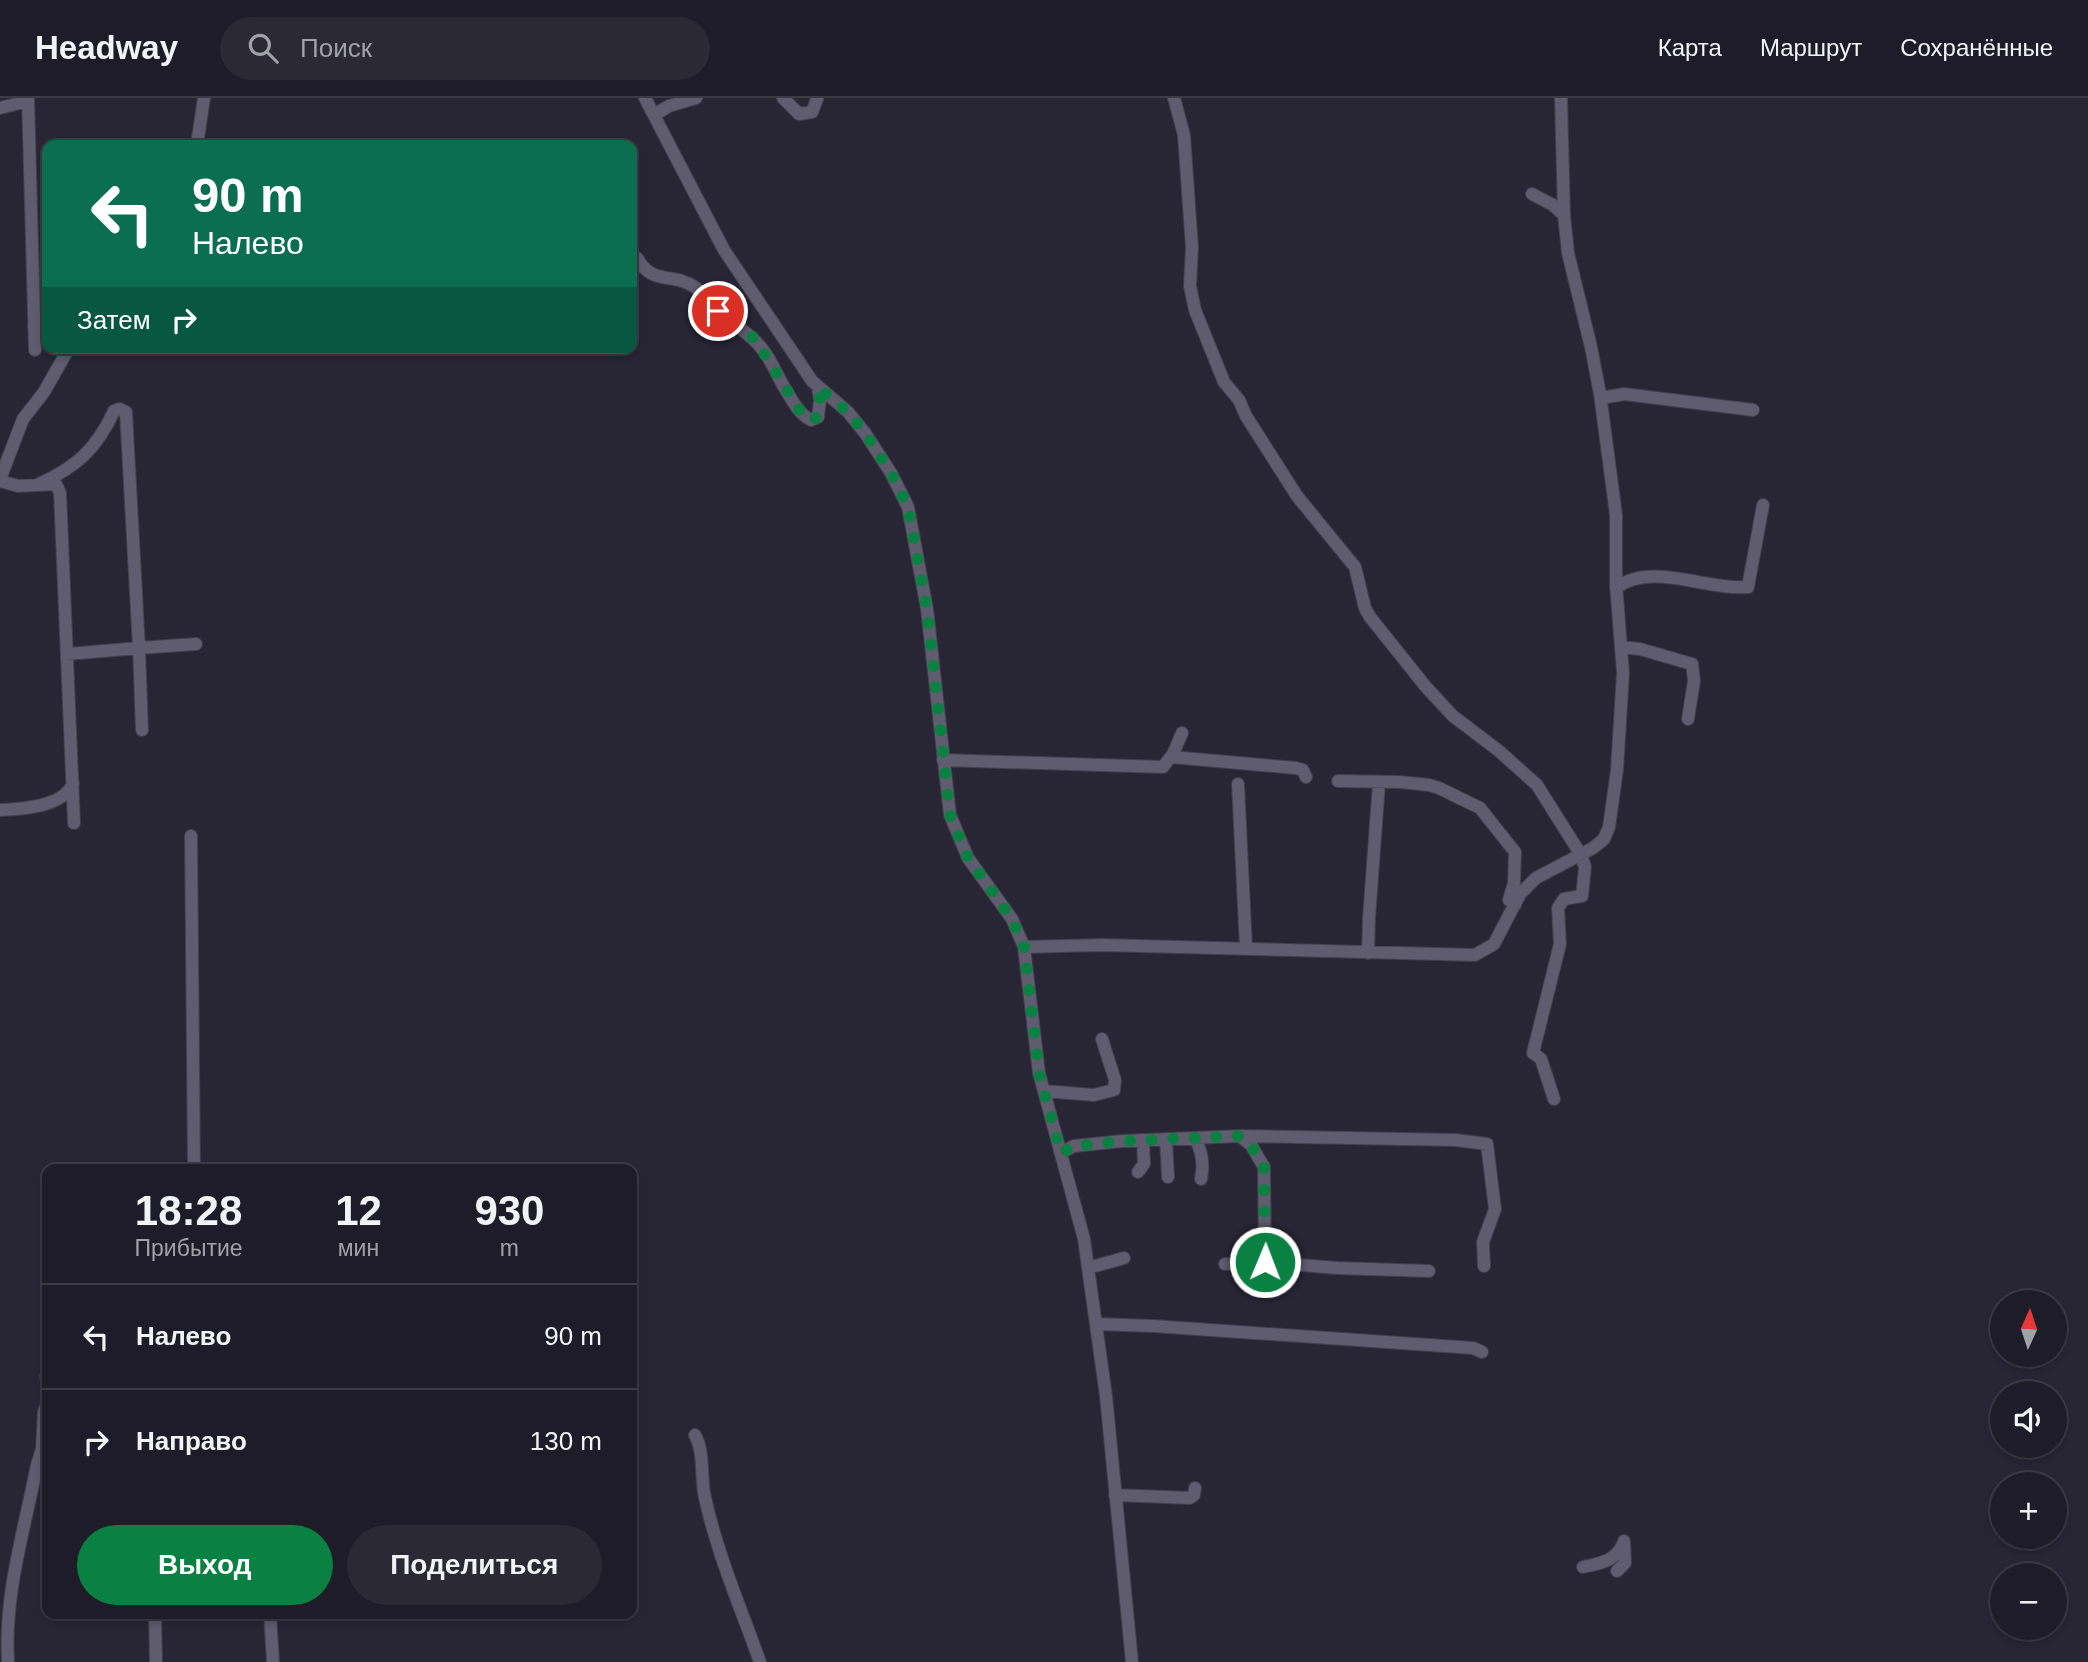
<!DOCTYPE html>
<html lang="ru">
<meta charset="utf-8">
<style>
:root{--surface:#1e1c28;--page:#2b2934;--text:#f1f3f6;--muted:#a1a1a8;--line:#3c3a45;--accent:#0b8043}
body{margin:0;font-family:Arial,sans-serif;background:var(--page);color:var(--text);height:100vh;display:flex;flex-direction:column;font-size:26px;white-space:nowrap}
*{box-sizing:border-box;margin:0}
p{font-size:23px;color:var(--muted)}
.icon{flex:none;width:38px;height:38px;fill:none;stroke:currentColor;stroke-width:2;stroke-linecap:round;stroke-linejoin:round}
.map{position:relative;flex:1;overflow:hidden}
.side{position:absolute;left:42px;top:1066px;width:595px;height:455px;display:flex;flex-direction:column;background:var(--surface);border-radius:14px;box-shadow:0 4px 10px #0003,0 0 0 2px var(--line)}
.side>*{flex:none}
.banner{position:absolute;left:42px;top:42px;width:595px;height:214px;border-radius:14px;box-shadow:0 4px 10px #0003,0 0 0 2px var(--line);background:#0b6e4f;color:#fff;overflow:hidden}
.needle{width:46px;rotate:3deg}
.controls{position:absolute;left:1990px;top:1192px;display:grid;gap:14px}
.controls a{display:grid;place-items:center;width:77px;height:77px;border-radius:50%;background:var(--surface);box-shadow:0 4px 10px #0003,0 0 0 2px var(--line);font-size:35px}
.pin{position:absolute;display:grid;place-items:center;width:60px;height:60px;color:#fff;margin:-30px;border:4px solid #fff;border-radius:50%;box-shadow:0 2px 7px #0007}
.me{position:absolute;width:77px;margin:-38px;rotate:1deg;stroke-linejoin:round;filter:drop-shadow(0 0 5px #0008)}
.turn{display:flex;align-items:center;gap:24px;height:147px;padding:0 35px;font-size:32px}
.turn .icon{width:91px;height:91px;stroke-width:2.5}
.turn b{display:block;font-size:49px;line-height:60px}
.then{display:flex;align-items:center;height:66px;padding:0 35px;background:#0003;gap:14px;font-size:26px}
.eta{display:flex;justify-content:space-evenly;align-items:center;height:119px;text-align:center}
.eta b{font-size:42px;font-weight:700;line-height:49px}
.button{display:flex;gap:14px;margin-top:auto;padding:14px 35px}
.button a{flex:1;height:80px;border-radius:42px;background:var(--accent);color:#fff;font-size:28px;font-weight:700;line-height:80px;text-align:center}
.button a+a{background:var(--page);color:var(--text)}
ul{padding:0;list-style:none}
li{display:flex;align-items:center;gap:21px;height:105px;padding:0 35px;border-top:2px solid var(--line)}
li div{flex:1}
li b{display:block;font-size:26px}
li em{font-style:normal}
header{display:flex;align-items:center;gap:42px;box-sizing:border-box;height:98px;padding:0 35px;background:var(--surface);border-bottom:2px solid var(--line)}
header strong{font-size:33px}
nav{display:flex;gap:38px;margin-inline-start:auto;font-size:24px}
.search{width:490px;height:63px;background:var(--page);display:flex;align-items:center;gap:18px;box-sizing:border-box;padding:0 24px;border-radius:38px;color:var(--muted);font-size:26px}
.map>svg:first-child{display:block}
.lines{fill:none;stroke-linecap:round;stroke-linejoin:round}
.minor-casing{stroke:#423f4c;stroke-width:14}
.minor{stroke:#5e5c6e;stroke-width:12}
.route{stroke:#0b8043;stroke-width:12;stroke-dasharray:0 21.6}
</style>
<header>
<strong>Headway</strong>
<div class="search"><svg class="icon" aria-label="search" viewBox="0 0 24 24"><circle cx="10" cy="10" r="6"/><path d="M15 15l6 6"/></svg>Поиск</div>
<nav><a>Карта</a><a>Маршрут</a><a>Сохранённые</a></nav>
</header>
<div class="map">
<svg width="2088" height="1564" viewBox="0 0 2088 1564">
<rect width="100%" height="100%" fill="#282535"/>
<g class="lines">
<defs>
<path id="minor" d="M28 0 35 252
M645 0 724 152 812 283 848 314 865 335 891 375 908 409 927 511 950 717 968 760 1012 821 1024 849 1039 975 1084 1141 1106 1298 1132 1564
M783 0 799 16 812 14 817 1
M1174 0 1184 37 1192 150 1190 188 1195 212 1224 284 1239 302 1246 318 1297 398 1355 469 1365 510 1370 519 1426 589 1453 618 1499 653 1537 687 1581 757 1585 769 1582 798 1564 801 1558 810 1560 846 1533 955 1541 961 1554 1001
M1561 0 1564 117
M0 10 24 4 28 0
M654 17 669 8 696 0
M197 47 204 0
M637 160C653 189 673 173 696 190 705 197 711 206 719 213 733 227 751 235 763 252 773 265 778 280 787 294 793 304 800 317 811 322L818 319 820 302 818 289
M34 228 47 233
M1601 300 1624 296 1753 312
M0 381 23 321 44 294 69 250
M0 383 18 388 56 386 60 395 74 725
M39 386C77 369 97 350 114 313L120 311 126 314 139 550 196 546
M1616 490C1651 463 1708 493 1748 489L1763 407
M1621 549 1640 551 1692 566 1694 583 1688 621
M67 556 139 550 142 632
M1171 659 1296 670 1303 672 1306 679
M943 662 1163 669 1173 656 1182 635
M1338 683 1400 684 1429 687 1439 690 1480 710 1515 754 1514 785 1509 802 1515 807
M1238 686 1246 850
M0 712C22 711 64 709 73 685
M191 738 194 1071
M1024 849 1102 847 1475 857 1494 846 1520 796 1536 780 1593 750 1604 741 1609 729 1617 672 1623 575 1616 486V417L1600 296 1591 249 1568 155 1564 117 1553 107 1532 96
M1368 855 1369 820 1379 685
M1044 993 1094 997 1114 992 1115 982 1102 941
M1240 1038 1456 1042 1487 1046 1495 1111 1483 1144 1484 1168
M1195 1040C1202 1053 1204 1067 1201 1081
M1166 1041 1168 1079
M1061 1055 1074 1048 1122 1043 1240 1038 1251 1047 1264 1069 1265 1164 1225 1166
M1138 1074 1144 1066 1143 1042
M1265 1164 1337 1170 1429 1173
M1088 1170 1124 1160
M1097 1226 1153 1228 1473 1250 1482 1254
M46 1279H47
M695 1337C704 1353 701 1376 704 1395 716 1453 740 1508 760 1564
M42 1351 44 1314 47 1305
M1115 1397 1190 1400 1194 1397 1195 1390
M1583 1469C1602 1465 1616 1463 1624 1444
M1617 1473 1625 1465 1624 1443
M155 1516 156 1564
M270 1516 273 1564
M8 1564C4 1496 24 1434 37 1367L42 1351H47"/>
</defs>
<use href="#minor" class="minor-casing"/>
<use href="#minor" class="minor"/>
</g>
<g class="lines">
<path class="route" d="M718 213 755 241 804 319 811 322 818 319 820 302 818 289 848 314 865 335 891 375 908 409 927 511 950 717 968 760 1012 821 1024 849 1039 975 1061 1055 1074 1048 1122 1043 1240 1038 1251 1047 1264 1069 1265 1164"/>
</g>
</svg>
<div class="controls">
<a><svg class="needle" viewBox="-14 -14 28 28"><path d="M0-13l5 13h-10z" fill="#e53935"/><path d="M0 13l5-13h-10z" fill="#a1a1a8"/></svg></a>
<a><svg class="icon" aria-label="sound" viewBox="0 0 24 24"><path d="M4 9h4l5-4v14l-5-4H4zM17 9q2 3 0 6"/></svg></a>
<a>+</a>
<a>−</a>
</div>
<div class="pin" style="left:718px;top:213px;background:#d93025"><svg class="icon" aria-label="arrive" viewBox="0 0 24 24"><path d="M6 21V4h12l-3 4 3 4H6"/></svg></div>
<svg class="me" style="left:1265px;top:1164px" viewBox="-20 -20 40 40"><circle r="17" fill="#0b8043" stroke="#fff" stroke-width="3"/><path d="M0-11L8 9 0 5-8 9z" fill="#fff"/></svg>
<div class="banner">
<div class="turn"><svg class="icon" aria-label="left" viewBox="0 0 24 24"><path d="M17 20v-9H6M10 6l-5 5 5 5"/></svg><div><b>90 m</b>Налево</div></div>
<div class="then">Затем<svg class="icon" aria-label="right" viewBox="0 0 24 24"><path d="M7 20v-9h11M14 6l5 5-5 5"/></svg></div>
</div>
<section class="side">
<div class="eta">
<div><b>18:28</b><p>Прибытие</p></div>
<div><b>12</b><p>мин</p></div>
<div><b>930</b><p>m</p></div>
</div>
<ul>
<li><svg class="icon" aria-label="left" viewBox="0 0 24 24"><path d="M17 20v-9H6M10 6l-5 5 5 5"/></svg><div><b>Налево</b></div><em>90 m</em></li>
<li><svg class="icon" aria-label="right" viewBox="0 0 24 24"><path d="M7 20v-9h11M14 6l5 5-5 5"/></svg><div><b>Направо</b></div><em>130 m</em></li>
</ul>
<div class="button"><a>Выход</a><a>Поделиться</a></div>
</section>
</div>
